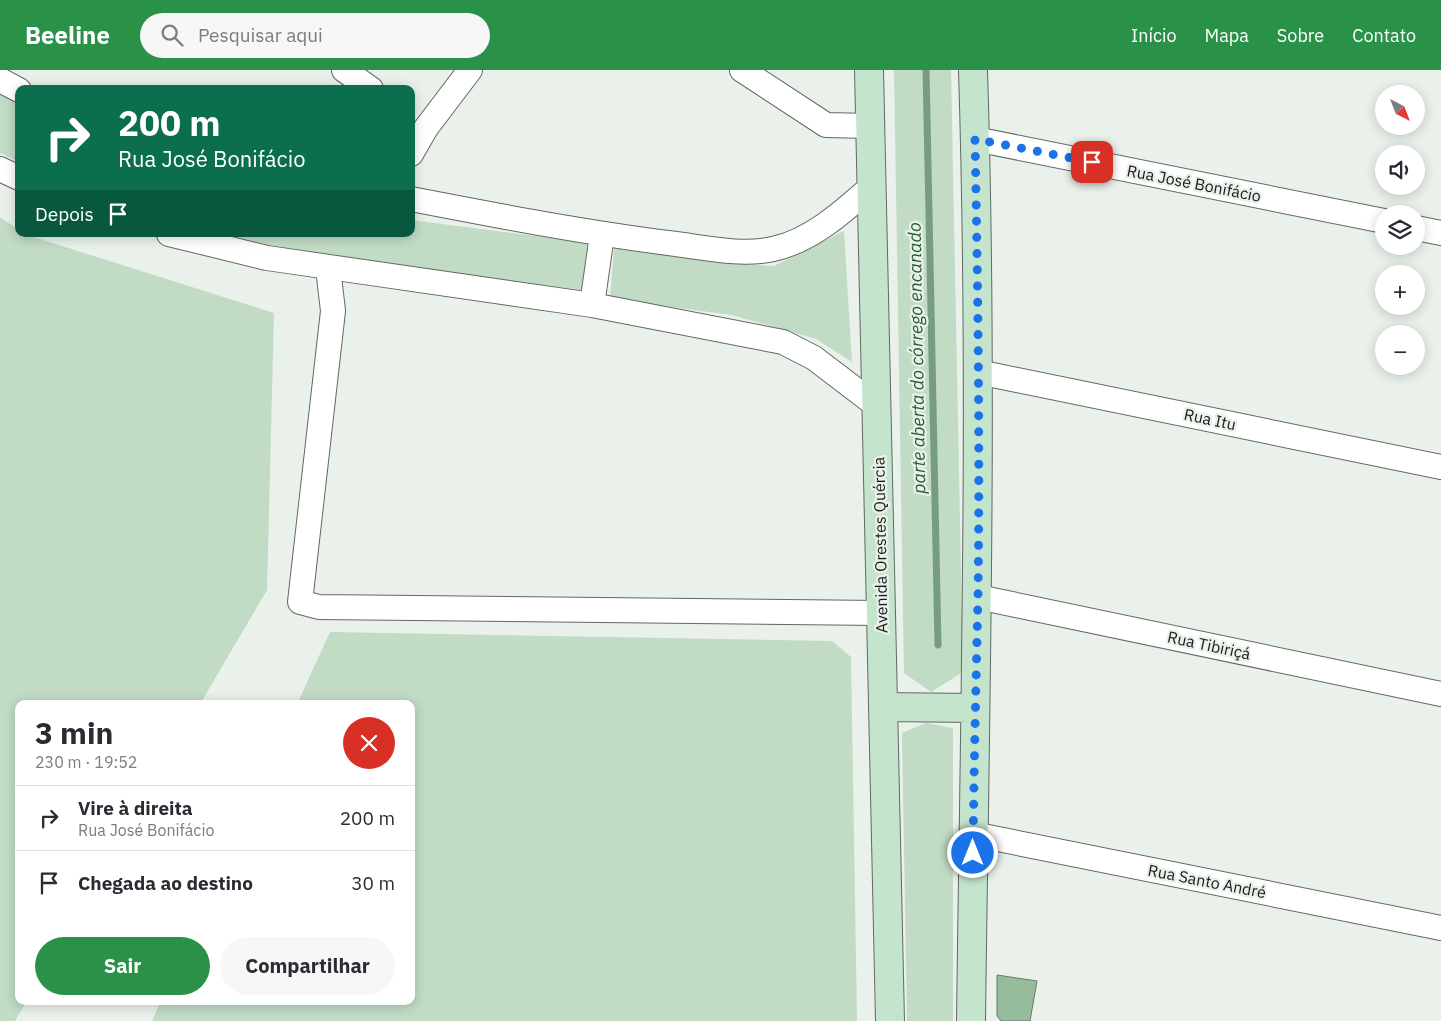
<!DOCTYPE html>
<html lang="pt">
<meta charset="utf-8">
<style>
:root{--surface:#fff;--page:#f7f7f7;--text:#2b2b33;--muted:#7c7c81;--line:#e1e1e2;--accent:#2a9248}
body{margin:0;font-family:"IBM Plex Sans",sans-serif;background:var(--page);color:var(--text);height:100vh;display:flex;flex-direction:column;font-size:19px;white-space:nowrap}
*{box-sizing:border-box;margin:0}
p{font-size:16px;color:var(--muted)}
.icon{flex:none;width:28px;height:28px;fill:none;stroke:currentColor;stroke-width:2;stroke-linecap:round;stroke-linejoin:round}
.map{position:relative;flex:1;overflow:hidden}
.details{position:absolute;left:15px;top:630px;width:400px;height:305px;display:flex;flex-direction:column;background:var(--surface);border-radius:10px;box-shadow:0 2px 12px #0003}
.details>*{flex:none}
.guide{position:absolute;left:15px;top:15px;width:400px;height:152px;border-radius:10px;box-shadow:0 2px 12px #0003;background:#0b6e4f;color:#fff;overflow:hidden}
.needle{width:32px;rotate:138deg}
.controls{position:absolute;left:1375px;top:15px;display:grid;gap:10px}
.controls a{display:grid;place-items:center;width:50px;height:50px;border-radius:50%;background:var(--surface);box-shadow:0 2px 12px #0003;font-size:25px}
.pin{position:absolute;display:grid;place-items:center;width:42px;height:42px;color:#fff;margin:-21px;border-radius:10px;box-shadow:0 2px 8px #0006}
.me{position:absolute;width:55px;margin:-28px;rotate:0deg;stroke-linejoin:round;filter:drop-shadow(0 0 4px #0008)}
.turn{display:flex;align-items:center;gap:18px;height:105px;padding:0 20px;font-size:22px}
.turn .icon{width:65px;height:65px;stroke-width:2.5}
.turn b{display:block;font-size:35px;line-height:42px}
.then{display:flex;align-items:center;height:48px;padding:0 20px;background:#0003;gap:10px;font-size:19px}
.round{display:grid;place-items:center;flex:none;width:52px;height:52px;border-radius:26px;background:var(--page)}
.summary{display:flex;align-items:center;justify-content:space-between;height:85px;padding:0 20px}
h1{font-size:30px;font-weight:700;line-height:38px}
.primary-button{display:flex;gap:10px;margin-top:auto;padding:10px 20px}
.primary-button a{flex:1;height:58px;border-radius:30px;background:var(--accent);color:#fff;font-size:20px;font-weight:700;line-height:58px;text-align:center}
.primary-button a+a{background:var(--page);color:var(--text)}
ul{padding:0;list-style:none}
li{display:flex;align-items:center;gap:15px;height:65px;padding:0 20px;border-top:1px solid var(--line)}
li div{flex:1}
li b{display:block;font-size:19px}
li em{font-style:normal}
header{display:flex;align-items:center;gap:30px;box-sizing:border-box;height:70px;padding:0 25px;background:var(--accent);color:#fff}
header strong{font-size:24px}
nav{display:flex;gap:28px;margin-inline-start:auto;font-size:18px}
.search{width:350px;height:45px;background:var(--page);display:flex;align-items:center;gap:12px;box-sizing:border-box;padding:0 18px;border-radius:28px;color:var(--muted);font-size:19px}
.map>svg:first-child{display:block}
.green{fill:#c1dbc4}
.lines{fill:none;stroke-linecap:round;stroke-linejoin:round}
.stream{stroke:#789d7e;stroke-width:7}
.building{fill:#97bc9c;stroke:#6f7570}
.street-casing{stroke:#626863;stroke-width:26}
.secondary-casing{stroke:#626863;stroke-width:30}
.street{stroke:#fff;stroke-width:24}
.secondary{stroke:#c4e4cd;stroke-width:28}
.route{stroke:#1a73e8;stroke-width:9;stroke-dasharray:0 16.2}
.labels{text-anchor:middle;stroke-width:4.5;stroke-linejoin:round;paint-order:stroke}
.street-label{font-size:16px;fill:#191c19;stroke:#eaf1ea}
.water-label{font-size:18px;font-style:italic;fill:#255c32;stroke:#eaf1ea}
</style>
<header>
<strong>Beeline</strong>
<div class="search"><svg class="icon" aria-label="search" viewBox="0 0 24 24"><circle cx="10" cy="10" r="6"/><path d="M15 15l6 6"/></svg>Pesquisar aqui</div>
<nav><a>Início</a><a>Mapa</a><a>Sobre</a><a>Contato</a></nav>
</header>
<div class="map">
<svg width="1441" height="951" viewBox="0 0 1441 951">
<rect width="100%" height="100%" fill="#eaf1ea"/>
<path class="green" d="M894 0H951L963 602 931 622 904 603Z
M0 24 19 33V92L0 83Z
M0 147 19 160V164H24L274 243 267 520 200 634H19V931H27L15 951H0Z
M411 150 591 173 585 223 326 186 212 164H411Z
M844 161 852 292 816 269 732 245 610 229 614 178 713 192 774 196Z
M330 562 832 571 851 587 857 951H152L161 931H411V634H297Z
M926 653 953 658V951H907L902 663Z"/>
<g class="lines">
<path class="stream" d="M926 0 938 575"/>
</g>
<path class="building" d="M997 905 1037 911 1030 951H1001L997 946Z"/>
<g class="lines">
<defs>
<path id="street" d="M344 0 371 19
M742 0 826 55 870 56
M0 10 19 20
M975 69 1384 151
M411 84 426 58 470 0
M0 99 19 108
M411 129C499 146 587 163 676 174 707 178 742 186 773 179 811 171 844 141 871 117
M1416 158 1441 163
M169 164 267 188 592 235 783 272 814 288 877 336
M328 198 333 241 300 532 319 537 881 543
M592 235 602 165
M978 302 1441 397
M978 527 1441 624
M973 764 1441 858"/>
<path id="secondary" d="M869 0 890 951
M884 637 974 638
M971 951C975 634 983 317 973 0"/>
</defs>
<use href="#street" class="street-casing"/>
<use href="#secondary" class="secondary-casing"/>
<use href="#street" class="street"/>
<use href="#secondary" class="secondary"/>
</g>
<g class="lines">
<path class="route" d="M973 783C974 697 976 612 978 526 980 374 978 221 975 69L1092 92"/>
</g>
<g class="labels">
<g class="street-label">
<text transform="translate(1194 113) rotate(11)" y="6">Rua José Bonifácio</text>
<text transform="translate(1210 349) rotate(12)" y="6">Rua Itu</text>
<text transform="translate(880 475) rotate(-91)" y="6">Avenida Orestes Quércia</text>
<text transform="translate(1209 575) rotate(12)" y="6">Rua Tibiriçá</text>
<text transform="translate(1207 811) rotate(11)" y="6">Rua Santo André</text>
</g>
<g class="water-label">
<text transform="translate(917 288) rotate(-91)" y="6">parte aberta do córrego encanado</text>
</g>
</g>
</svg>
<div class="controls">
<a><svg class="needle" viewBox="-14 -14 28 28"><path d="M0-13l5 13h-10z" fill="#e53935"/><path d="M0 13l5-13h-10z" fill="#7c7c81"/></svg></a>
<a><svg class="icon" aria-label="sound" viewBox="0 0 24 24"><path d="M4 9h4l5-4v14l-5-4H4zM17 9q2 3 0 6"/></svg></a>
<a><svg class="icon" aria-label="layers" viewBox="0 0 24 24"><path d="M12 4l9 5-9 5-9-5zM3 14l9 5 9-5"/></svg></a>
<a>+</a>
<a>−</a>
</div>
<div class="pin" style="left:1092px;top:92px;background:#d93025"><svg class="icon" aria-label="arrive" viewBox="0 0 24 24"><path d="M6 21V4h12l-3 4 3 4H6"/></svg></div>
<svg class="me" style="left:973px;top:783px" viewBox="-20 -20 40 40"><circle r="17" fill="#1a73e8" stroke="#fff" stroke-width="3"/><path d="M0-11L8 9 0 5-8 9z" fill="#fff"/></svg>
<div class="guide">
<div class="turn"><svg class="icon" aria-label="right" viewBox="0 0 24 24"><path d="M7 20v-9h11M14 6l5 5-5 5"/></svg><div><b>200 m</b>Rua José Bonifácio</div></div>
<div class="then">Depois<svg class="icon" aria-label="arrive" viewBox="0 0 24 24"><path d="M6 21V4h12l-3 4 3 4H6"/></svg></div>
</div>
<section class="details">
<div class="summary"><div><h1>3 min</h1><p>230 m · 19:52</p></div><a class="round" style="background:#d93025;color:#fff"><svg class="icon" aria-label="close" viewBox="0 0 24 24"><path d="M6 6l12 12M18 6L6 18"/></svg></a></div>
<ul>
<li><svg class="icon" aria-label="right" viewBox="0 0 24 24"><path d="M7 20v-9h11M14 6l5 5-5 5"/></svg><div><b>Vire à direita</b><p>Rua José Bonifácio</p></div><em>200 m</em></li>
<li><svg class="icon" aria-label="arrive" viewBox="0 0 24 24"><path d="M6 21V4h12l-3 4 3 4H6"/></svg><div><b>Chegada ao destino</b></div><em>30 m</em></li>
</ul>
<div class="primary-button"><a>Sair</a><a>Compartilhar</a></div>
</section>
</div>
